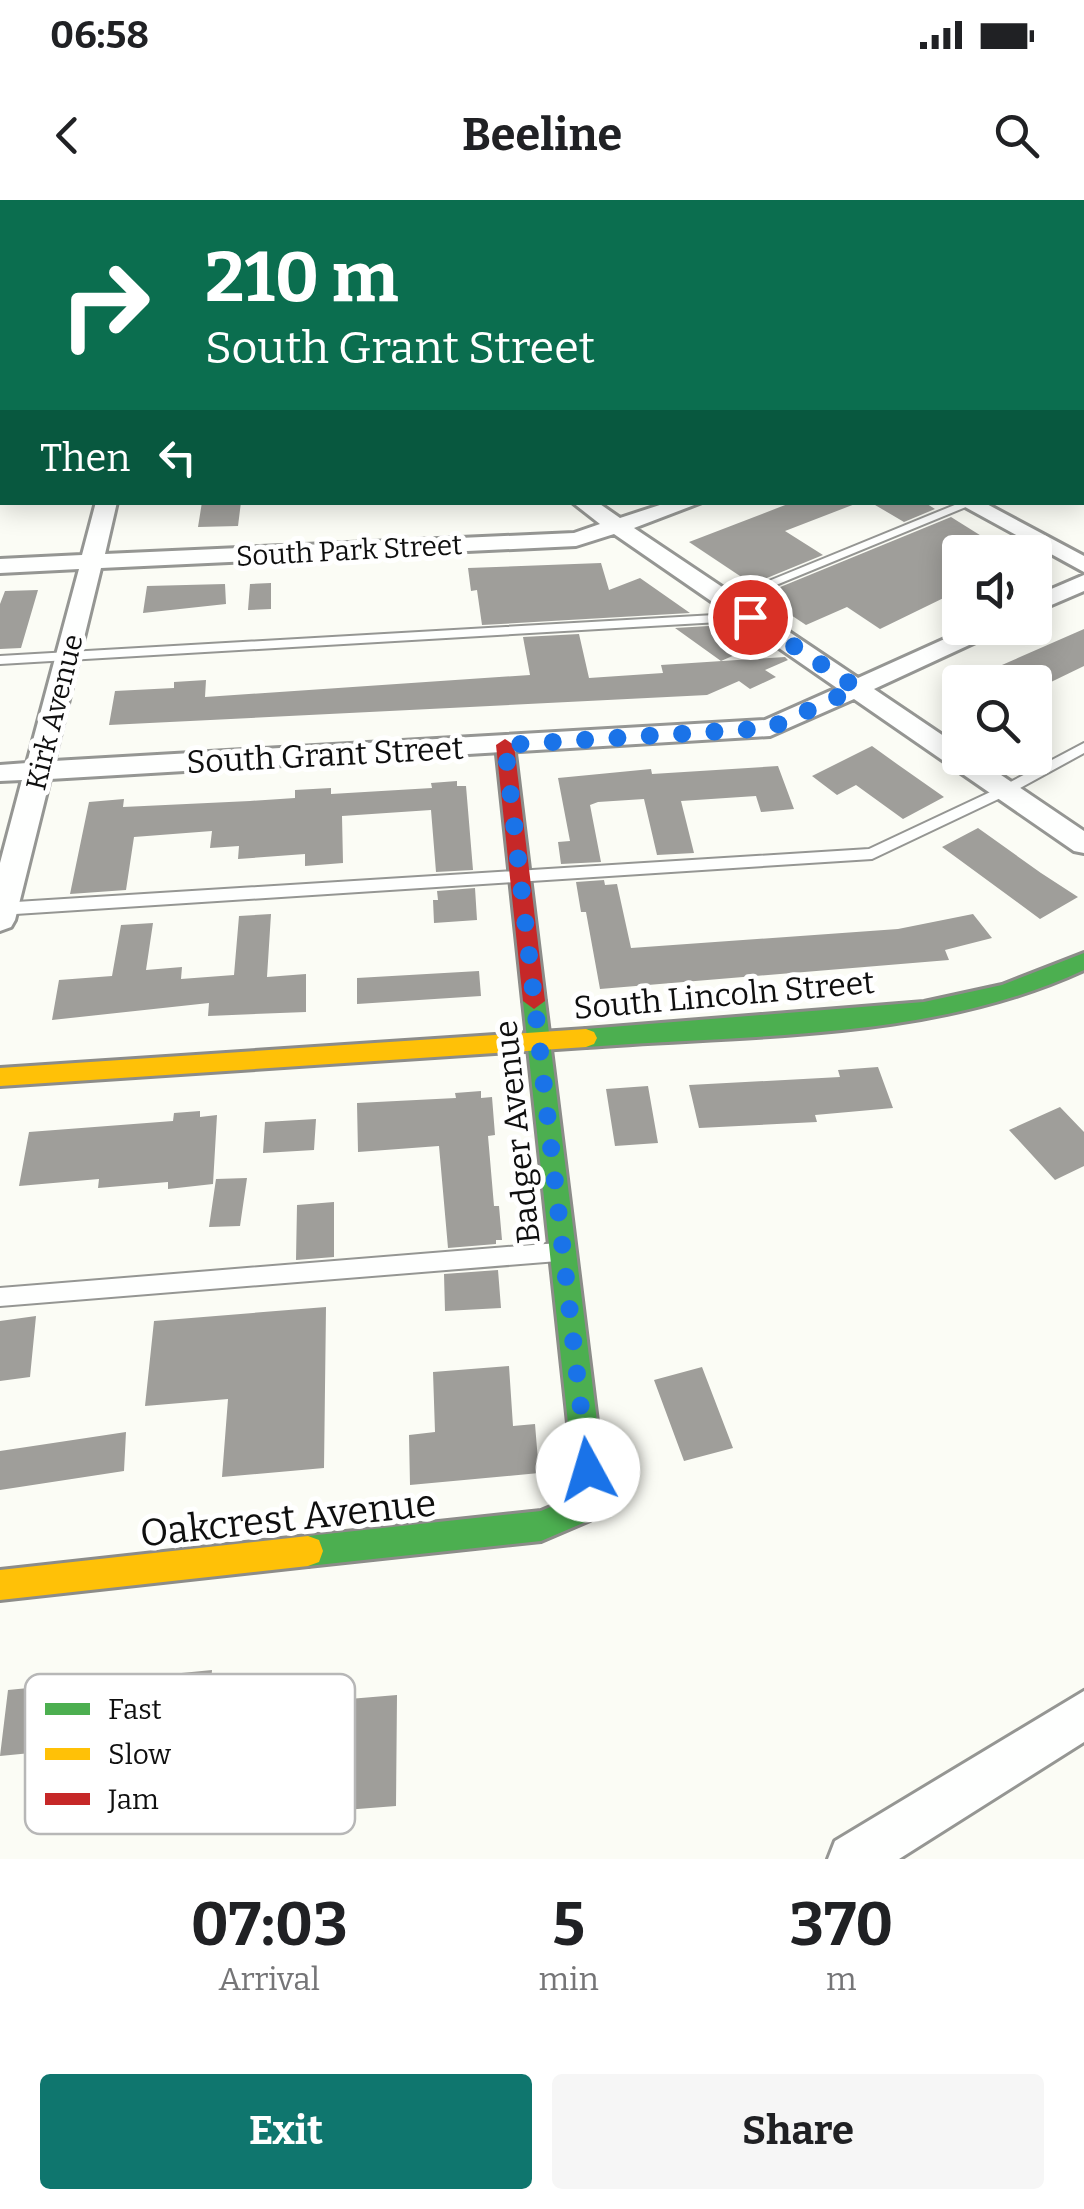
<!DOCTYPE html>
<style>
:root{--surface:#fff;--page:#f6f6f6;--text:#202124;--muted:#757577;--accent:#0f766e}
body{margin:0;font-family:Bitter,serif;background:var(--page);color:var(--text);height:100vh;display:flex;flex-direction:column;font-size:38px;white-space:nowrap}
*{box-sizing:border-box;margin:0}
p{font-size:32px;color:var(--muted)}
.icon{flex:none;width:55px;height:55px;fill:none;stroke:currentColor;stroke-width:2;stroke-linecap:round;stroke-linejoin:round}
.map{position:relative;height:1659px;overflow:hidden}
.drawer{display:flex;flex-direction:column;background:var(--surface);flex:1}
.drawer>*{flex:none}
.top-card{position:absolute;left:0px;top:0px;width:1085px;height:305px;box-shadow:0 5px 25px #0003;background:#0b6e4f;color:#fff;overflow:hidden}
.buttons{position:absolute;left:942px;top:335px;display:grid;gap:20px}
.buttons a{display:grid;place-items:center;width:110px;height:110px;border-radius:10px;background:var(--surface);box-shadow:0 5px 25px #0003;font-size:50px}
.pin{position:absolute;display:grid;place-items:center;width:85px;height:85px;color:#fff;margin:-42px;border:5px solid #fff;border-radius:50%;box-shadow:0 2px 10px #0007}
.me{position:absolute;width:110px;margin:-55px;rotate:354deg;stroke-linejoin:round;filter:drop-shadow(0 0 8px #0008)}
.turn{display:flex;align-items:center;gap:35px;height:210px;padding:0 40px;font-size:45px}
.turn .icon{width:130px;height:130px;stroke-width:2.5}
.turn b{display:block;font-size:70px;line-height:85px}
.then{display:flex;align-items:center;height:95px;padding:0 40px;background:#0003;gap:20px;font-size:38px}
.eta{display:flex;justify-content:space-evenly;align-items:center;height:170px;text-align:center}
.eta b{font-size:60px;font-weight:700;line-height:70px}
.button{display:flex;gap:20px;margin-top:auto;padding:20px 40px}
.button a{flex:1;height:115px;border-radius:10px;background:var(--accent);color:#fff;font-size:40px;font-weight:700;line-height:115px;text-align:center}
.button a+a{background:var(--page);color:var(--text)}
.status{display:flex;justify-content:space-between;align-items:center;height:70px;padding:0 50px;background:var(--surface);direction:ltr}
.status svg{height:28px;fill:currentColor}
header{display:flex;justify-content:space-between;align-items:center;height:130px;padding:0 40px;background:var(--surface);font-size:45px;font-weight:700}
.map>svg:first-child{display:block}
.building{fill:#9f9e9a}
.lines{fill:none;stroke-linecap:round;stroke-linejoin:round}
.lane-casing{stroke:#959693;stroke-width:4}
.street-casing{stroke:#959693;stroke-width:6}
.fast-casing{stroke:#8c8c89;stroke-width:6}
.slow-casing{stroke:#8c8c89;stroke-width:6}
.jam-casing{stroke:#8c8c89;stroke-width:6}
.path{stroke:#b9b9b8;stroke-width:2.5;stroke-dasharray:5 2.5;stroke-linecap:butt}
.lane{fill:#fefffe;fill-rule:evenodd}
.street{fill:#fefffe;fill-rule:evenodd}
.fast{fill:#4caf50;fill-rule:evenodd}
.slow{fill:#ffc107;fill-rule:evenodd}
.jam{fill:#c62828;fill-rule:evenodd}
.route{stroke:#1a73e8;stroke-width:18;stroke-dasharray:0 32.4}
.labels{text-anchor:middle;stroke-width:10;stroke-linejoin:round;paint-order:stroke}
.far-street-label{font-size:28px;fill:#0f0f0f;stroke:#fff}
.street-label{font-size:32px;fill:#0f0f0f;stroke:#fff}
.near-street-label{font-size:38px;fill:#0f0f0f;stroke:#fff}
.key{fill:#fff;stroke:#b7b7b7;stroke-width:2.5}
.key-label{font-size:28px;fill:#0f0f0f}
</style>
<div class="status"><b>06:58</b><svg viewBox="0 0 49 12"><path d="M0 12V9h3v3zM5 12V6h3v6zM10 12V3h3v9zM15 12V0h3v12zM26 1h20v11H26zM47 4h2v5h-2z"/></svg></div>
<header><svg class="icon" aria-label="back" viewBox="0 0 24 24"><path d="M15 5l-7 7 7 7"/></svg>Beeline<svg class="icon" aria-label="search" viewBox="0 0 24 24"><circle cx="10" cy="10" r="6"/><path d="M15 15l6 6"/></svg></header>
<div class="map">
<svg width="1084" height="1659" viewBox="0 0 1084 1659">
<rect width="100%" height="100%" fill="#fbfcf5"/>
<path class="building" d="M202 302H241L238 326 198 327Z
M793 302 855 304 785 331 823 355 752 384 689 342Z
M870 302H924L935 309 904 322Z
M951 317 1007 352H960V390L880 429 847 407 806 425 761 395Z
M601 363 609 390 640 378 690 413 482 425 477 390 471 391 468 368Z
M271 383V409L248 410 250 384Z
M225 384 226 404 143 413 147 386Z
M38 390 21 448 0 449V404L5 391Z
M709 426 744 451 721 461 675 428Z
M1084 429V466L1051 482H963Z
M579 434 589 478 663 473 661 465 785 457 788 460 765 470 776 477 750 489 739 481 707 495 109 525 115 491 174 488V482L206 480 205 497 530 475 523 437Z
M872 546 897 564 944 597 903 619 856 585 837 595 812 576Z
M778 566 794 609 761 612 756 596 681 601 694 653 657 655 644 599 598 602 590 605 601 662 561 664 558 642 570 641 558 578 651 569 652 574Z
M457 581V586H466L473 670 436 672 431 610 342 616 343 663 305 666V654L238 659 239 646 210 648 212 631 134 637 126 690 70 694 89 602 124 599 123 607 250 601 295 598V590L331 588V594L432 588 431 583Z
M978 628 1041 673 1078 697 1040 719 942 647Z
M604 680 605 685 617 684 631 748 898 729 973 714 992 738 945 750 949 760 600 789 586 712H581L576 682Z
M475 688 477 720 434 723 433 700H438L437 691Z
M271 714 267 777 306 774V812L208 816 209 803 52 820 59 780 112 776 121 725 153 723 146 770 182 767 181 779 234 775 239 716Z
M479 771 481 796 357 804V778Z
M878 867 893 908 815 915 817 922 699 928 689 885 840 877 838 870Z
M648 886 658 943 615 946 606 889Z
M481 891V898L492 897 495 935 488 936 494 1006H499L502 1040H496V1044L448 1048 439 946 358 952 357 903 456 898 455 893Z
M1060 907 1084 932V966L1055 980 1009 930Z
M200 911V917L217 915 213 984 168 989V982L98 988 99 979 19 986 29 932 173 921 174 913Z
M316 919 314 950 263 953 265 922Z
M247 978 240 1026 209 1027 216 979Z
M334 1002V1057L296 1060 297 1005Z
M498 1070 501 1108 445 1111 444 1074Z
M326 1107 324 1268 222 1277 228 1199 145 1206 154 1121Z
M36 1116 30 1177 0 1181V1121Z
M509 1166 513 1226 535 1224 539 1273 410 1285 409 1235 435 1232 433 1172Z
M702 1167 733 1248 684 1261 654 1180Z
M126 1232 124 1271 0 1290V1251Z
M212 1470 211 1484 314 1476 313 1502 397 1495 396 1606 332 1611 334 1563 233 1572 235 1539 103 1552V1546L0 1556 8 1490Z"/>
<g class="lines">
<defs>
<path id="lane" d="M1082 78H1084V84H1082Z
M2 125V131L0 132V126Z
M1082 255H1084V261H1082Z
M0 291H2V297H0Z
M962 302H978L730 404 720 401Z
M750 413 754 414V420L0 464V456Z
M1084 543V553L1011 593 872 659 0 715V703L869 649 1001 587Z
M558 1043 565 1046 568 1052 565 1058 558 1061 0 1106V1088Z"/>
<path id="street" d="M130 0H146L147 2H131Z
M472 0H498L499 2H473Z
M0 72H2V82H0Z
M0 108H2V120H0Z
M1082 176H1084V188L1082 187Z
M2 184V196L0 197V185Z
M96 302H117L105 354 574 333 600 324 572 302H597L620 318 669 302H702L634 328 858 478 969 428H999L995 433 874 489 960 547V558H976L1084 631V653L1074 651 854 499 770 536 50 579 15 720 11 727 0 731V663L22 580 0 581V565L27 563 79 369 0 373V359L82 355ZM614 334 837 488 765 520 54 561 101 368 576 346Z
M956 302H983L1084 356V372Z
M1084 375V391L1035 412V396Z
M1084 1491V1542L899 1659H828L835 1641Z"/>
<path id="fast" d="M941 0H957L958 2H944Z
M1082 48H1084V55H1082Z
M1084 753V770C930 841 752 834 586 847L578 844 575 838 578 832 586 829 924 802 1002 785Z
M534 793 545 801 603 1270 590 1320 541 1341 308 1366 297 1362 293 1351 297 1340 308 1336 541 1311 567 1300 573 1270 523 801Z"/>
<path id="slow" d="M586 829 594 832 597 838 594 844 586 847 0 886V868Z
M308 1336 319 1340 323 1351 319 1362 308 1366 0 1400V1370Z"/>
<path id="jam" d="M505 539 514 545 545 801 534 809 523 801 496 545Z"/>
</defs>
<use href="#lane" class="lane-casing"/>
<use href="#street" class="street-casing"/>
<use href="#fast" class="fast-casing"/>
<use href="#slow" class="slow-casing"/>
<use href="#jam" class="jam-casing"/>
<path class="path" d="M821 0 836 2"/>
<use href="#lane" class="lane"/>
<use href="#street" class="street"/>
<use href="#fast" class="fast"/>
<use href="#slow" class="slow"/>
<use href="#jam" class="jam"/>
</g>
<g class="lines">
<path class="route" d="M588 1270 505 545 770 528 857 488 750 417"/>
</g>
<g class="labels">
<g class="far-street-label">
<text transform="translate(349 350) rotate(-3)" y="10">South Park Street</text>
<text transform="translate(54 512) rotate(-76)" y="10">Kirk Avenue</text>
</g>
<g class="street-label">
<text transform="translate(325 555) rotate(-3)" y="11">South Grant Street</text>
<text transform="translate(724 795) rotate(-5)" y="11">South Lincoln Street</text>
<text transform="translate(517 932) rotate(-96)" y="11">Badger Avenue</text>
</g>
<g class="near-street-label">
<text transform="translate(288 1318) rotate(-6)" y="13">Oakcrest Avenue</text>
</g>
</g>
<rect x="25" y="1474" width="330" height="160" rx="15" class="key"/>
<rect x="45" y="1503" width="45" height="12" fill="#4caf50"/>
<rect x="45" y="1548" width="45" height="12" fill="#ffc107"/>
<rect x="45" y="1593" width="45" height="12" fill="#c62828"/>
<g class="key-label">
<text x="108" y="1519">Fast</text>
<text x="108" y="1564">Slow</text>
<text x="108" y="1609">Jam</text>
</g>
</svg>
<div class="buttons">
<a><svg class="icon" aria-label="sound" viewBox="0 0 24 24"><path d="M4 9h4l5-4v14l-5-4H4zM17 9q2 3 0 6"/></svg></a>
<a><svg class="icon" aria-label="search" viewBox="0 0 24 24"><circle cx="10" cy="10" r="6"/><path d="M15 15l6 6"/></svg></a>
</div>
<div class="pin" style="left:750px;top:417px;background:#d93025"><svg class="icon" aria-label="arrive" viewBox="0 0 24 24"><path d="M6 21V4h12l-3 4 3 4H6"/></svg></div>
<svg class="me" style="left:588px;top:1270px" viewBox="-20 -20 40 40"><circle r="19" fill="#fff"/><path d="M0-13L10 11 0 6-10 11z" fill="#1a73e8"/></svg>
<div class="top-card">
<div class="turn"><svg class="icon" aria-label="right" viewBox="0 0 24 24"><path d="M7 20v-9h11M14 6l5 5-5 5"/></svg><div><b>210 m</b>South Grant Street</div></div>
<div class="then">Then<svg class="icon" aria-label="left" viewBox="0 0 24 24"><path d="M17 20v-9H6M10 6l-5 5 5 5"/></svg></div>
</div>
</div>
<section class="drawer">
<div class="eta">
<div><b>07:03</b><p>Arrival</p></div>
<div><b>5</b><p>min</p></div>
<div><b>370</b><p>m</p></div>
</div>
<div class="button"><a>Exit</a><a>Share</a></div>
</section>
